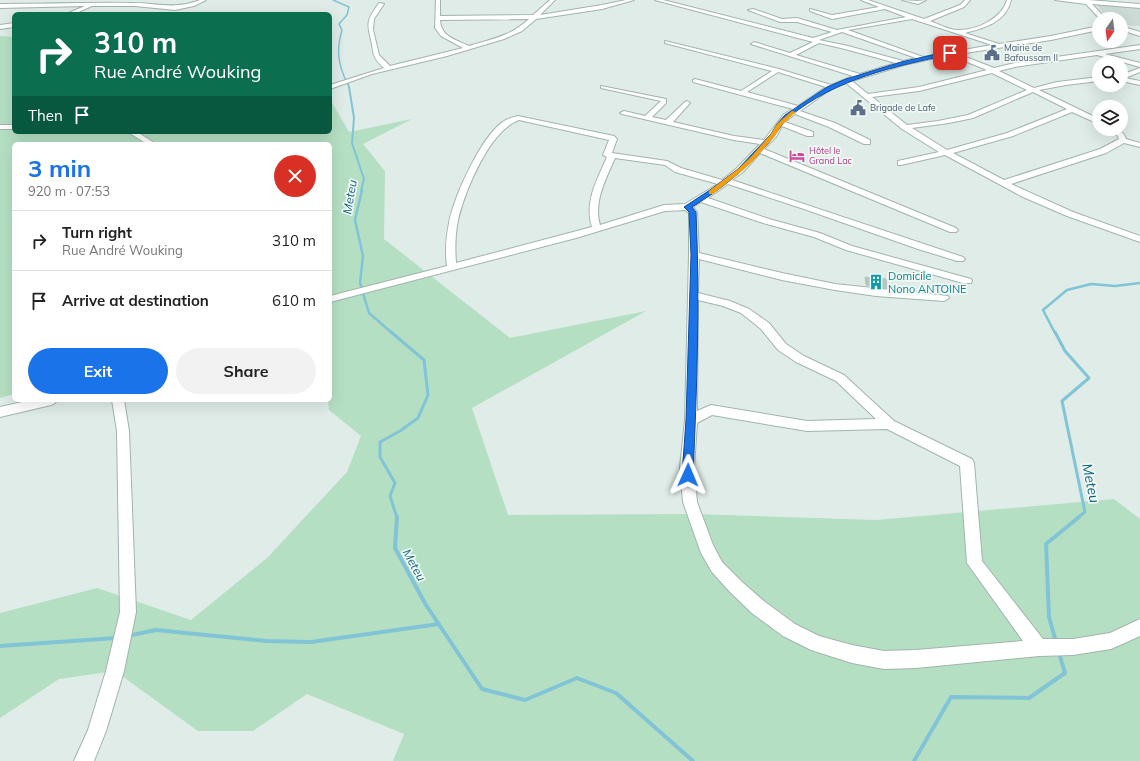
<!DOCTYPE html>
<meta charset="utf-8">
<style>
:root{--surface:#fff;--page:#f2f2f2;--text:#222;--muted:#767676;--line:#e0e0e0;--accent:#1a73e8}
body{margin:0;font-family:Mulish,sans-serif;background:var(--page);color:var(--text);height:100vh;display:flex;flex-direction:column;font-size:15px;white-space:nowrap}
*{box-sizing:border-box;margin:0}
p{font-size:13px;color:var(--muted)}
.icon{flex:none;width:22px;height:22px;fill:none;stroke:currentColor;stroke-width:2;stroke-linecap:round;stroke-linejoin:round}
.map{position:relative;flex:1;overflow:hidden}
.sheet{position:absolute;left:12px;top:142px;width:320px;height:260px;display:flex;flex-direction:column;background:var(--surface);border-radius:6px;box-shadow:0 4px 16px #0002}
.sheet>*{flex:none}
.hud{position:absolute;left:12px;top:12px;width:320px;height:122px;border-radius:6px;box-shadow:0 4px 16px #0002;background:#0b6e4f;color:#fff;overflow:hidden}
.needle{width:26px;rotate:194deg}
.tools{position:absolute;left:1092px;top:12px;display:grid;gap:8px}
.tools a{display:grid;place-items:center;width:36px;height:36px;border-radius:50%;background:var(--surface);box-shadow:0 4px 16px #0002;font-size:20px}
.pin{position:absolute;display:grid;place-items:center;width:34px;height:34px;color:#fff;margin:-17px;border-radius:8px;box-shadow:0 2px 6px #0006}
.me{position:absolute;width:44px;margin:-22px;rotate:1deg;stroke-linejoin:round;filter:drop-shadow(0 0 3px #0008)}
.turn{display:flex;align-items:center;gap:14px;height:84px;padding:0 16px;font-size:18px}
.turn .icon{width:52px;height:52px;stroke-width:2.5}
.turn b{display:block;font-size:28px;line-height:34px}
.then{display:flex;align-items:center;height:38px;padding:0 16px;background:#0003;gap:8px;font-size:15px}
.round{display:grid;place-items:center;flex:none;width:42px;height:42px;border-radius:21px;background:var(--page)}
.head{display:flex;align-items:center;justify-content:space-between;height:68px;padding:0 16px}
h1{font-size:24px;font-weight:700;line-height:30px;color:var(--accent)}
.action{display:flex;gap:8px;margin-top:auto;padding:8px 16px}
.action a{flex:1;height:46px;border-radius:24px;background:var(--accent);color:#fff;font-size:16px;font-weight:700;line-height:46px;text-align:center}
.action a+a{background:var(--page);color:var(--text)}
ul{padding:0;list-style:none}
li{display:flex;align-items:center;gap:12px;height:60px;padding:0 16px;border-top:1px solid var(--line)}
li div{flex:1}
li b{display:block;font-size:15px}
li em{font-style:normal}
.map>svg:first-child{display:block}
.built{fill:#cddbd6}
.green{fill:#b5dfc3}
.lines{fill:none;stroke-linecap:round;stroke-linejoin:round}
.stream-far4{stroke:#81c4d6;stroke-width:1.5}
.stream-far3{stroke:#81c4d6;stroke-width:2}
.stream-far2{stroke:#81c4d6;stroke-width:2.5}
.stream-far1{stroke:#81c4d6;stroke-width:3}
.stream{stroke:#81c4d6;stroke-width:4}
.building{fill:#b4c6c0;stroke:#b1c6be}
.minor-casing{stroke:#a2b4ae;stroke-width:2}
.minor{fill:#fff;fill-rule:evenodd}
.route{fill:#1a73e8;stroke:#114b97}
.slow{fill:#f59e0b}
.labels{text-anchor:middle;stroke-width:3.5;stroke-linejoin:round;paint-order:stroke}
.far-service-label{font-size:9px;fill:#4e5e75;stroke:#eff8f4;text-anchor:start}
.far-hotel-label{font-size:9px;fill:#b23c85;stroke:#eff8f4;text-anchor:start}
.culture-label{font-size:11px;fill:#0d838f;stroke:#eff8f4;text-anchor:start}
.water-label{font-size:12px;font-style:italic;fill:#14667d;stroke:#eff8f4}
.near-water-label{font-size:14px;font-style:italic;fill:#14667d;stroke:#eff8f4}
</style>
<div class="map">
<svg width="1140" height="761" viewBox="0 0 1140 761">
<rect width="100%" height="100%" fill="#dfece7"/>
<path class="built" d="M1096 4 1140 7V26L1121 25V19H1111L1104 14Z"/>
<path class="green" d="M0 36 14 37V132H330V99L349 132 412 119 363 144 385 171 384 239 510 338 646 311 472 408 508 515 692 514 876 520 1114 499 1140 519V761H393L404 734 307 694 253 731H198L115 671 59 679 0 718V613L97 588 191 620 267 558 347 472 361 436 329 410 328 400H330V144H14V394L0 398Z"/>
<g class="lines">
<path class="stream-far4" d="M333 0 349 7 347 15 339 24 342 30C336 51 338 64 347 83"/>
<path class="stream-far3" d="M347 82 349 87 354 118 352 143 364 179 361 191"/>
<path class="stream-far2" d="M362 190 355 220 363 256 360 283 369 313 392 333
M1055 333 1043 310 1067 290 1091 284 1115 286 1140 283"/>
<path class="stream-far1" d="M391 332 424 360 428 395 418 418 400 431 380 442V457L395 483 390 496 397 518
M1055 332 1065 351 1089 378 1062 401 1085 512 1077 518"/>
<path class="stream" d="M397 517 395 548 426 605 482 689 525 700 577 678 616 693 693 761
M127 636 156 630 267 641 311 642 439 624
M1056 642 1049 617 1046 544 1079 517
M0 646 116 638
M914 761 951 697 1029 698 1065 673 1059 653"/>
</g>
<path class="building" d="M865 277 886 279 887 288 866 285Z"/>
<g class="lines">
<defs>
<path id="minor" d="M200 0H206L194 6 175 10 135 6H92L74 14H66L85 6 0 8V4C44 4 89 2 133 3 158 3 175 10 200 0Z
M436 0H440V16L533 15 550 0H555L540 15 602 5 626 0H634L602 9 536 19 522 31 504 39 447 56 372 74 330 89V85L384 68C372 57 374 54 371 40 366 21 368 19 379 3L384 4 374 19 373 30 379 55 390 66 463 48 441 36 435 28ZM529 19C511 36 492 39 469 46 455 39 441 37 440 20Z
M655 0H663L813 38 832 32 797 22H780L748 10 753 9 782 19 797 18 837 30 906 17 885 9 832 19 810 11V9L832 15 879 7 861 0H868L924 19 960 5 965 0H970L964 7 930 21C938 24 951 31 959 30 978 30 1002 18 1007 0H1011C1006 22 985 28 965 33L999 44 1051 36 1099 26V30L1051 40 958 54 994 68 1015 63 1140 45V49L1105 54 1140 63V67L1097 55 1015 67 999 71 1034 88 1057 82 1099 77V81L1066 85 1039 90 1099 119V124L1072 112 1013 136 953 153 1004 180 1100 149 1119 139 1118 136 1108 129C1117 129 1123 130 1126 139L1140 143V147L1124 143 1106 153 1011 184 1073 212 1140 236V242L1067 216 1023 197 945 155 901 165H898V161L939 152 902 129 846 83 831 89 800 111 835 123 870 140V144H864L829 127 795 114 785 122 813 132V136H807L782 126 776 137 764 149 956 228 958 230 956 232H950L760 153 743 172 732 180 963 257 965 259 963 261H957L918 249 804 209 728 184 708 198 769 219 820 233 852 246 971 279 972 281 971 283H963L846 250 814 237 763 223 701 202 693 207 697 212 699 253 782 273 835 284 948 296 949 298 944 301 876 296 835 290 782 280 699 259 698 293 730 301 749 309 769 323 786 344 804 356 844 375 894 421 972 459 974 463 982 561 1043 639H1073L1110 633 1140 619V636L1111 649 1073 655 1039 656 916 668 884 669 852 663 811 650 783 636 753 614 730 592 712 572 701 553 683 502 680 467 685 420 689 255V213L685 210 665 211 576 238 330 302V296L447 266C445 251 446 237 449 223 454 197 482 133 506 120 510 118 514 117 518 116L614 136 617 139 612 153 667 161 681 168 722 180 737 168 760 144 734 140 622 114 620 113 624 111 645 116 661 101 601 88V86L666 99V103L652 117 666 120 685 102 687 101 690 103 673 122 734 136 764 140 784 114 793 109 693 82V80L695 79 741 91 772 71 665 43V41L779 69 831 85 853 76 751 44 754 42 790 53 813 42ZM912 19 992 45 923 57 848 30ZM842 32 916 58 903 61 848 46 819 40ZM819 43 845 49 896 63 860 74 796 55ZM950 55 987 70 919 87 868 94 852 81 904 65ZM778 72 826 87 798 106 747 92ZM992 73 1027 90 968 115 938 121 907 125 872 97 919 91ZM1033 92 1067 109 1007 133 947 150 912 128 949 123 973 118ZM519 120 609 140 603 155 607 157C597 180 584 202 592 227L456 263C455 249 455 234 458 220 465 191 489 131 519 120ZM615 158 665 165 675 172 718 184 685 204 664 205 600 225C593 202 606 179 615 158ZM698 300 723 306 741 313 761 329 778 350 796 362 836 381 876 419 807 421 711 405 697 411ZM712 415 807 431 887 429 960 466 967 563 1023 641 916 650 884 651 852 645 819 636 795 624 765 602 742 582 722 562 713 545 697 502 694 467 697 423Z
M902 0 917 1 926 0 918 4Z
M1055 0H1088L1140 4V8L1092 4 1106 19H1100L1086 4Z
M14 23V27L0 29V25Z
M1121 26 1140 32V36L1121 30Z
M1140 68V72L1125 78 1140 81V85L1121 81V75Z
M0 125H14V129H0Z
M128 132H137L156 144H147Z
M31 400H57L55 403 51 405 0 417V407Z
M112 400H124L129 431 136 612 124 671 106 731 94 761H74L88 730 106 671 120 612 117 431Z"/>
</defs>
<use href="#minor" class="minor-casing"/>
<use href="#minor" class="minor"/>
</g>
<path class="route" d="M950 51 952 54C893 67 837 78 789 117 780 125 775 137 766 146 742 172 723 188 692 207L696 212C700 300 697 388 693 475L691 478 688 480 684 478 682 475 686 420 691 255 689 212 684 207 710 190 738 169 771 134 777 124 785 115 827 87 846 79 901 62Z"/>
<path class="slow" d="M792 111 796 112 781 126 775 136 754 160 742 171 713 194H709V191L738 169 750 158 771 134 777 124Z"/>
<defs>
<symbol id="civic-bare" viewBox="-9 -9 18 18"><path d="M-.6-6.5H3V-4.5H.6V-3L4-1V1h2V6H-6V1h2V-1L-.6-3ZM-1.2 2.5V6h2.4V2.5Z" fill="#5c6f8a" stroke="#eff8f4" stroke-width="2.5" paint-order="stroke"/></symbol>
<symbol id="hotel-bare" viewBox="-9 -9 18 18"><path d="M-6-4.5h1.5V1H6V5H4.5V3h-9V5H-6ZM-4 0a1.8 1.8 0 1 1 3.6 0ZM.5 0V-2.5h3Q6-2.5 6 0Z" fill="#d1479c" stroke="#eff8f4" stroke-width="2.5" paint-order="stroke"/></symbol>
<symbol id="building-bare" viewBox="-9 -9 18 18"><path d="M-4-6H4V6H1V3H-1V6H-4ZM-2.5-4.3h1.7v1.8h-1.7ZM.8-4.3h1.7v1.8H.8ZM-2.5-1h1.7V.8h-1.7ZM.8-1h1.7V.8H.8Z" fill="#0f9aa8" stroke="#eff8f4" stroke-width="2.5" paint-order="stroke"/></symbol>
</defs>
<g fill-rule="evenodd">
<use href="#civic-bare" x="981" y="42" width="22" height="22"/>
<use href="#civic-bare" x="847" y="97" width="22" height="22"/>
<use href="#hotel-bare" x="786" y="145" width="22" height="22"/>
<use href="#building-bare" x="865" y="271" width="22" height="22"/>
</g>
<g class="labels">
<g class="far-service-label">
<text x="1004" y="51">Mairie de<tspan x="1004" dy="10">Bafoussam II</tspan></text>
<text x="870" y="111">Brigade de Lafe</text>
</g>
<g class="far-hotel-label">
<text x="809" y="154">Hôtel le<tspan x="809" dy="10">Grand Lac</tspan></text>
</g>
<g class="culture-label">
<text x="888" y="280">Domicile<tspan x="888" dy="13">Nono ANTOINE</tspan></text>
</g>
<g class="water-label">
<text transform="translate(350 197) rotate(-80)" y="4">Meteu</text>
<text transform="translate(414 565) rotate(61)" y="4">Meteu</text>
</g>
<g class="near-water-label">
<text transform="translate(1091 483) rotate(78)" y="5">Meteu</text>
</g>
</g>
</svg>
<div class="tools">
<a><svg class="needle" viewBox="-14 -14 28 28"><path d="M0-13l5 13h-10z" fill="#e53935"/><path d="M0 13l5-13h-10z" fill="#767676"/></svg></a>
<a><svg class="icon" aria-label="search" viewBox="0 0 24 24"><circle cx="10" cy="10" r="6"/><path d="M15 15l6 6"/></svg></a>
<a><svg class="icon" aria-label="layers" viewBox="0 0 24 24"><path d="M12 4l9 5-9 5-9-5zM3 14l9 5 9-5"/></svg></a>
</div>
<div class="pin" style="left:950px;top:53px;background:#d93025"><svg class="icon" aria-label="arrive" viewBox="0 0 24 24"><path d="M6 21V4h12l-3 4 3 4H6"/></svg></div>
<svg class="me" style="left:688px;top:475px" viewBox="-20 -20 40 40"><path d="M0-17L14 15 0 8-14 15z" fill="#1a73e8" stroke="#fff" stroke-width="4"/></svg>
<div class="hud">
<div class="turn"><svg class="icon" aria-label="right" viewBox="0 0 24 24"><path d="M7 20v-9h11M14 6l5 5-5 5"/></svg><div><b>310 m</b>Rue André Wouking</div></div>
<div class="then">Then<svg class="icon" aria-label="arrive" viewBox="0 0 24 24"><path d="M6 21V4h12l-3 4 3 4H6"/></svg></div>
</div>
<section class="sheet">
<div class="head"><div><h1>3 min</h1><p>920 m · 07:53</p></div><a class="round" style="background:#d93025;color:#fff"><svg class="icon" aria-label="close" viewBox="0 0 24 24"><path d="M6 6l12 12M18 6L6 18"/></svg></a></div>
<ul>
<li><svg class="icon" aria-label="right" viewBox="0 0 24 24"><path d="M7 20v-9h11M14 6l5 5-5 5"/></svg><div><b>Turn right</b><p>Rue André Wouking</p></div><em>310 m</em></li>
<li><svg class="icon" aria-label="arrive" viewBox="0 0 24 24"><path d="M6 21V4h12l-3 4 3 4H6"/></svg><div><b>Arrive at destination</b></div><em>610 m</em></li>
</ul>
<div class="action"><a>Exit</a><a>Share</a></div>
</section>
</div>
